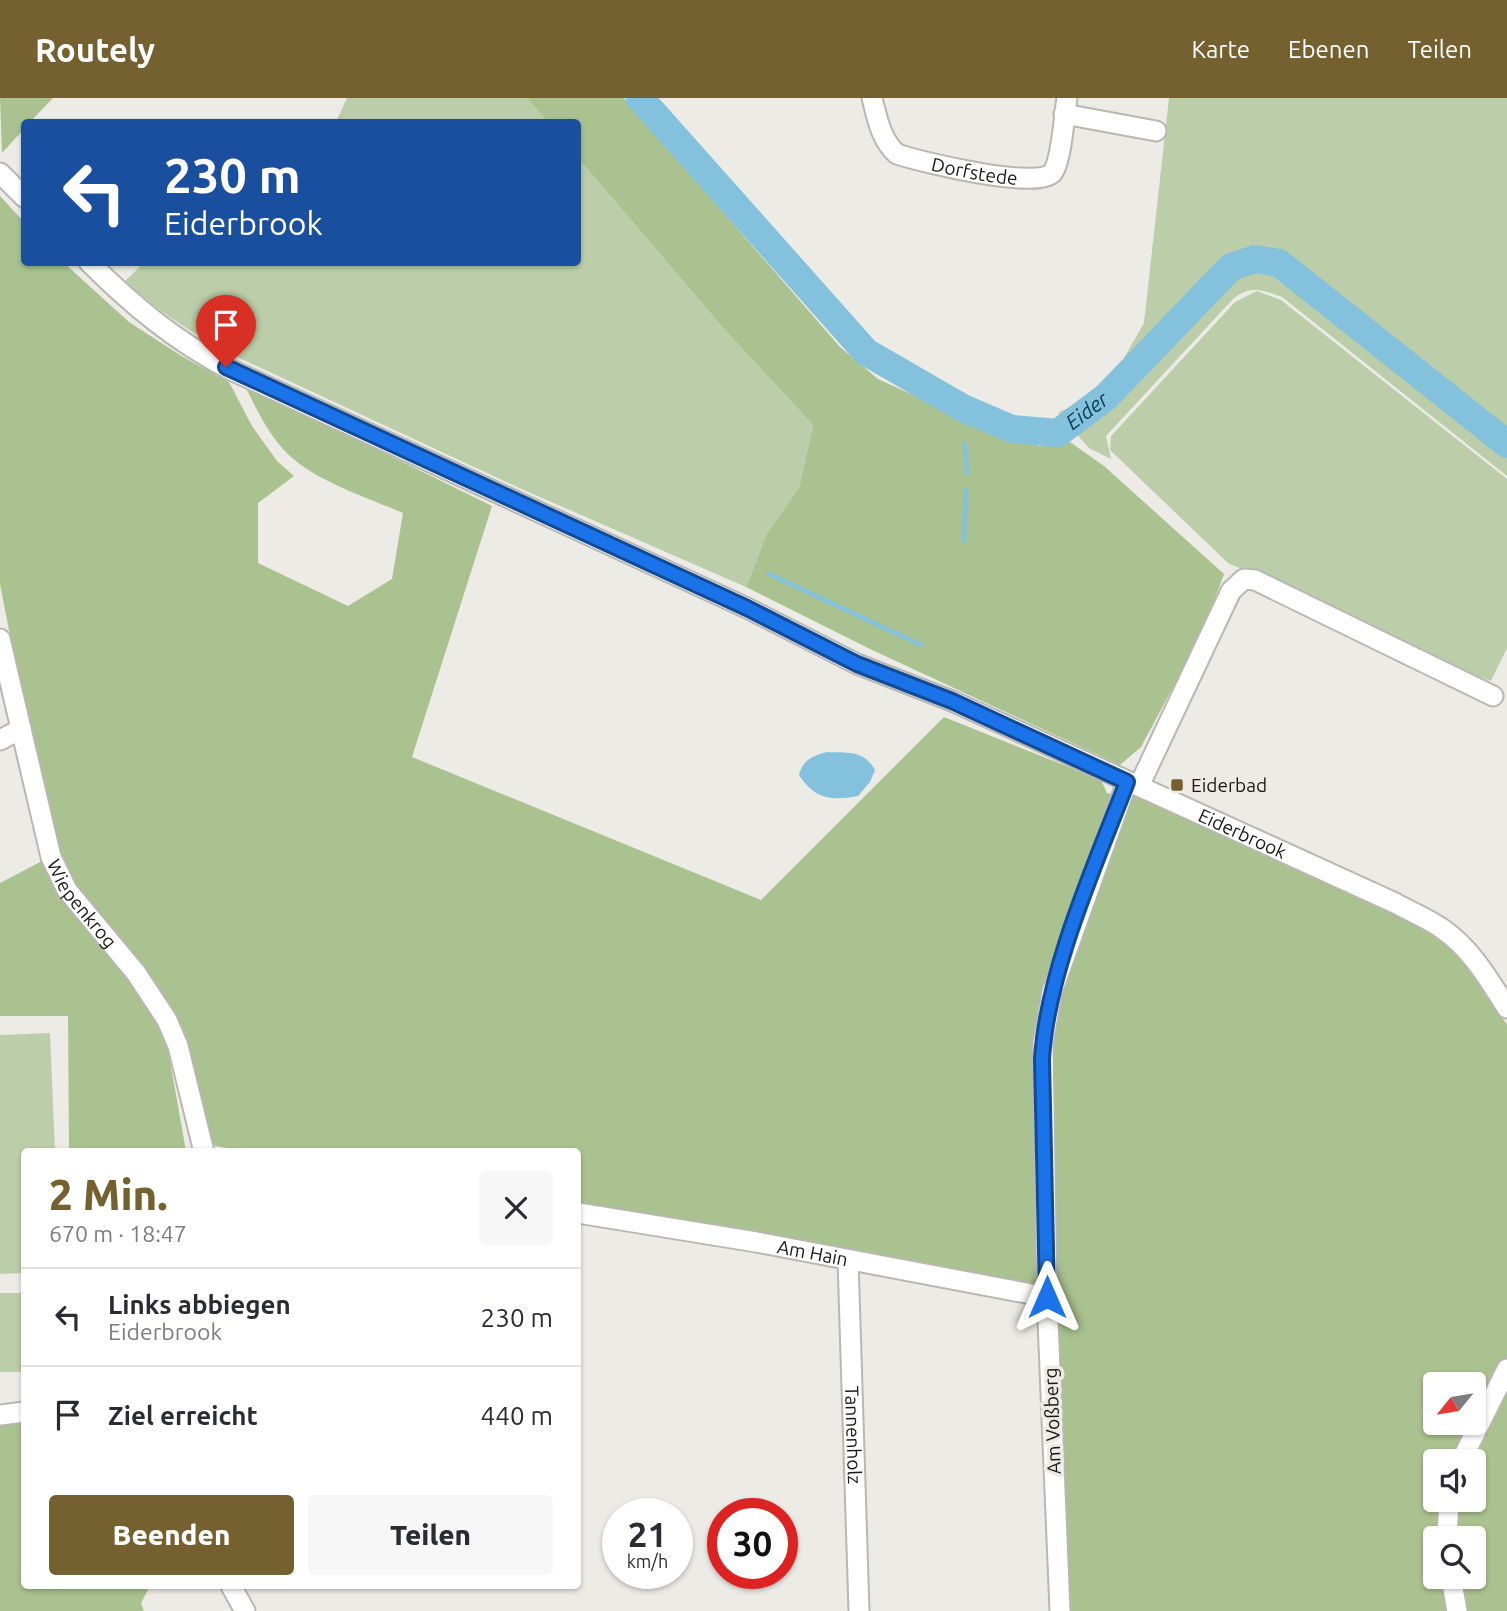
<!DOCTYPE html>
<html lang="de">
<meta charset="utf-8">
<style>
:root{--surface:#fff;--page:#f7f7f7;--text:#2b2b33;--muted:#7c7c81;--line:#e1e1e2;--accent:#75602f}
body{margin:0;font-family:Ubuntu,sans-serif;background:var(--page);color:var(--text);height:100vh;display:flex;flex-direction:column;font-size:26px;white-space:nowrap}
*{box-sizing:border-box;margin:0}
p{font-size:23px;color:var(--muted)}
.icon{flex:none;width:38px;height:38px;fill:none;stroke:currentColor;stroke-width:2;stroke-linecap:round;stroke-linejoin:round}
.map{position:relative;flex:1;overflow:hidden}
.panel{position:absolute;left:21px;top:1050px;width:560px;height:441px;display:flex;flex-direction:column;background:var(--surface);border-radius:7px;box-shadow:0 2px 5px #0004}
.panel>*{flex:none}
.guide{position:absolute;left:21px;top:21px;width:560px;height:147px;border-radius:7px;box-shadow:0 2px 5px #0004;background:#1a4fa0;color:#fff;overflow:hidden}
.needle{width:46px;rotate:240deg}
.fabs{position:absolute;left:1423px;top:1274px;display:grid;gap:14px}
.fabs a{display:grid;place-items:center;width:63px;height:63px;border-radius:7px;background:var(--surface);box-shadow:0 2px 5px #0004;font-size:35px}
.speed{position:absolute;left:602px;top:1400px;display:flex;gap:14px;font-size:35px;font-weight:700;text-align:center}
.speed>*{display:grid;place-content:center;width:91px;height:91px;border-radius:50%;background:var(--surface);box-shadow:0 2px 5px #0004;line-height:1}
.speed small{font-size:18px;font-weight:400}
.speed .limit{border:10px solid #d22;background:#fff;color:#111}
.pin{position:absolute;display:grid;place-items:center;width:60px;height:60px;color:#fff;margin:-72px -30px;border-radius:50% 50% 50% 0;rotate:-45deg;box-shadow:0 0 7px #0007}
.pin .icon{rotate:45deg}
.me{position:absolute;width:77px;margin:-38px;rotate:0deg;stroke-linejoin:round;filter:drop-shadow(0 0 5px #0008)}
.turn{display:flex;align-items:center;gap:24px;height:147px;padding:0 28px;font-size:32px}
.turn .icon{width:91px;height:91px;stroke-width:2.5}
.turn b{display:block;font-size:49px;line-height:60px}
.round{display:grid;place-items:center;flex:none;width:74px;height:74px;border-radius:7px;background:var(--page)}
.summary{display:flex;align-items:center;justify-content:space-between;height:119px;padding:0 28px}
h1{font-size:42px;font-weight:800;line-height:52px;color:var(--accent)}
.button{display:flex;gap:14px;margin-top:auto;padding:14px 28px}
.button a{flex:1;height:80px;border-radius:7px;background:var(--accent);color:#fff;font-size:28px;font-weight:800;line-height:80px;text-align:center}
.button a+a{background:var(--page);color:var(--text)}
ul{padding:0;list-style:none}
li{display:flex;align-items:center;gap:21px;height:98px;padding:0 28px;border-top:2px solid var(--line)}
li div{flex:1}
li b{display:block;font-size:26px}
li em{font-style:normal}
header{display:flex;align-items:center;gap:42px;box-sizing:border-box;height:98px;padding:0 35px;background:var(--accent);color:#fff}
header strong{font-size:33px}
nav{display:flex;gap:38px;margin-inline-start:auto;font-size:24px}
.map>svg:first-child{display:block}
.green{fill:#bccea9}
.forest{fill:#aac28f;fill-rule:evenodd}
.water{fill:#83c1dd}
.lines{fill:none;stroke-linecap:round;stroke-linejoin:round}
.stream{stroke:#83c1dd;stroke-width:4.5}
.river{stroke:#83c1dd;stroke-width:28}
.minor-casing{stroke:#b9b7b2;stroke-width:23}
.minor{stroke:#fff;stroke-width:19}
.route-casing{stroke:#114b97;stroke-width:18}
.route{stroke:#1a73e8;stroke-width:12}
.poi-dot{fill:#75602f;stroke:#edebe6;stroke-width:2.5}
.labels{text-anchor:middle;stroke-width:7;stroke-linejoin:round;paint-order:stroke}
.street-label{font-size:19px;fill:#191817;stroke:#edebe6}
.poi-label{font-size:19px;fill:#191817;stroke:#edebe6;text-anchor:start}
.water-label{font-size:21px;font-style:italic;fill:#0a4155;stroke:#edebe6}
</style>
<header>
<strong>Routely</strong>
<nav><a>Karte</a><a>Ebenen</a><a>Teilen</a></nav>
</header>
<div class="map">
<svg width="1507" height="1513" viewBox="0 0 1507 1513">
<rect width="100%" height="100%" fill="#edebe6"/>
<path class="green" d="M347 0H527L548 24H336Z
M1169 0H1507V378L1282 199C1262 192 1251 187 1233 201L1106 338 1111 361 1089 350 1058 315 1108 288 1144 225Z
M578 60 724 231 813 327 799 390 767 435 746 489 517 389 235 258C195 237 158 214 125 183L145 164H578Z
M1257 193 1281 202 1507 381V550L1491 583 1429 560 1262 478 1229 466 1110 352 1111 338 1235 204Z
M50 935 55 1053 24 1054V1175L0 1176V937Z
M0 1195H23L24 1274H0Z"/>
<path class="forest" d="M0 0H53L30 24H24V31L2 55Z
M527 0H624L840 249 878 281 1007 340 1040 348 1070 344 1104 368 1224 476 1202 535 1141 649 1120 667 870 551 746 489 767 435 799 390 813 327 724 231 578 60V24H548Z
M0 98 24 124V164L64 165 129 224 183 259 229 284 252 328 277 363 294 378 258 405V465L348 508 392 481 403 415C366 399 309 381 283 351 266 332 255 308 244 286L492 408 412 659 761 802 944 619 1101 682 1107 695 1126 701 1138 698 1390 810 1437 835 1473 872 1507 927V1513H1068L1053 1195 578 1107V1054H248L211 1047 184 940 67 782 28 629 0 486ZM1435 1286H1474V1325H1435ZM1435 1363H1474V1402H1435ZM1435 1440H1474V1479H1435Z
M46 761 146 896 165 935 186 1053H69L68 918H0V785Z
M24 1324V1488H150L141 1505 144 1513H0V1327Z"/>
<path class="water" d="M827 654C848 655 864 652 875 672L870 684 858 698C830 703 815 701 799 677 803 661 813 658 827 654Z"/>
<g class="lines">
<path class="stream" d="M963 310 964 325
M965 346 967 375
M964 443 966 392
M769 476 921 547"/>
<path class="river" id="s1" d="M640 0 866 254 963 310 1012 331 1058 335 1106 299 1231 169 1255 161 1279 165 1507 346"/>
<defs>
<g id="minor">
<path id="s2" d="M872 0C877 20 881 42 897 56 920 64 1041 93 1053 74 1062 60 1064 18 1067 0"/>
<path d="M1064 16 1156 33"/>
<path d="M0 75 24 99"/>
<path id="s3" d="M89 164C132 207 175 243 229 271L747 510 857 566 952 603 1395 805C1411 814 1429 821 1444 832 1472 852 1489 882 1507 910"/>
<path id="s4" d="M0 541 51 759 67 792 136 875 167 922 178 948 204 1054"/>
<path d="M0 642 21 631"/>
<path d="M1139 688 1231 493 1244 481 1255 482 1493 598"/>
<path id="s5" d="M578 1115 756 1144 1047 1199"/>
<path id="s6" d="M848 1162 859 1513"/>
<path d="M0 1317 24 1314"/>
<path d="M1461 1363 1507 1271"/>
<path d="M1447 1440 1449 1402"/>
<path d="M1451 1479 1457 1513"/>
<path d="M231 1488 245 1513"/>
<path d="M1060 1513 1047 1199 1043 945 1052 894 1127 684"/>
</g>
</defs>
<use href="#minor" class="minor-casing"/>
<use href="#minor" class="minor"/>
</g>
<g class="lines">
<defs>
<path id="route" d="M226 269 747 510 857 566 952 603 1127 684C1095 767 1047 874 1042 961L1047 1199"/>
</defs>
<use href="#route" class="route-casing"/>
<use href="#route" class="route"/>
</g>
<rect class="poi-dot" x="1170" y="680" width="14" height="14" rx="3.5"/>
<g class="labels">
<g class="street-label">
<text dy="7" stroke="none"><textPath href="#s2" startOffset="142">Dorfstede</textPath></text>
<text dy="7" stroke="none"><textPath href="#s3" startOffset="1292">Eiderbrook</textPath></text>
<text dy="7" stroke="none"><textPath href="#s4" startOffset="280">Wiepenkrog</textPath></text>
<text dy="7" stroke="none"><textPath href="#s5" startOffset="238">Am Hain</textPath></text>
<text transform="translate(1052 1323) rotate(-92)" y="7">Am Voßberg</text>
<text dy="7" stroke="none"><textPath href="#s6" startOffset="175">Tannenholz</textPath></text>
</g>
<g class="poi-label">
<text x="1191" y="694">Eiderbad</text>
</g>
<g class="water-label">
<text dy="7" stroke="none"><textPath href="#s1" startOffset="588">Eider</textPath></text>
</g>
</g>
</svg>
<div class="fabs">
<a><svg class="needle" viewBox="-14 -14 28 28"><path d="M0-13l5 13h-10z" fill="#e53935"/><path d="M0 13l5-13h-10z" fill="#7c7c81"/></svg></a>
<a><svg class="icon" aria-label="sound" viewBox="0 0 24 24"><path d="M4 9h4l5-4v14l-5-4H4zM17 9q2 3 0 6"/></svg></a>
<a><svg class="icon" aria-label="search" viewBox="0 0 24 24"><circle cx="10" cy="10" r="6"/><path d="M15 15l6 6"/></svg></a>
</div>
<div class="speed"><div>21<small>km/h</small></div><div class="limit">30</div></div>
<div class="pin" style="left:226px;top:269px;background:#d93025"><svg class="icon" aria-label="arrive" viewBox="0 0 24 24"><path d="M6 21V4h12l-3 4 3 4H6"/></svg></div>
<svg class="me" style="left:1047px;top:1199px" viewBox="-20 -20 40 40"><path d="M0-17L14 15 0 8-14 15z" fill="#1a73e8" stroke="#fff" stroke-width="4"/></svg>
<div class="guide">
<div class="turn"><svg class="icon" aria-label="left" viewBox="0 0 24 24"><path d="M17 20v-9H6M10 6l-5 5 5 5"/></svg><div><b>230 m</b>Eiderbrook</div></div>
</div>
<section class="panel">
<div class="summary"><div><h1>2 Min.</h1><p>670 m · 18:47</p></div><a class="round"><svg class="icon" aria-label="close" viewBox="0 0 24 24"><path d="M6 6l12 12M18 6L6 18"/></svg></a></div>
<ul>
<li><svg class="icon" aria-label="left" viewBox="0 0 24 24"><path d="M17 20v-9H6M10 6l-5 5 5 5"/></svg><div><b>Links abbiegen</b><p>Eiderbrook</p></div><em>230 m</em></li>
<li><svg class="icon" aria-label="arrive" viewBox="0 0 24 24"><path d="M6 21V4h12l-3 4 3 4H6"/></svg><div><b>Ziel erreicht</b></div><em>440 m</em></li>
</ul>
<div class="button"><a>Beenden</a><a>Teilen</a></div>
</section>
</div>
